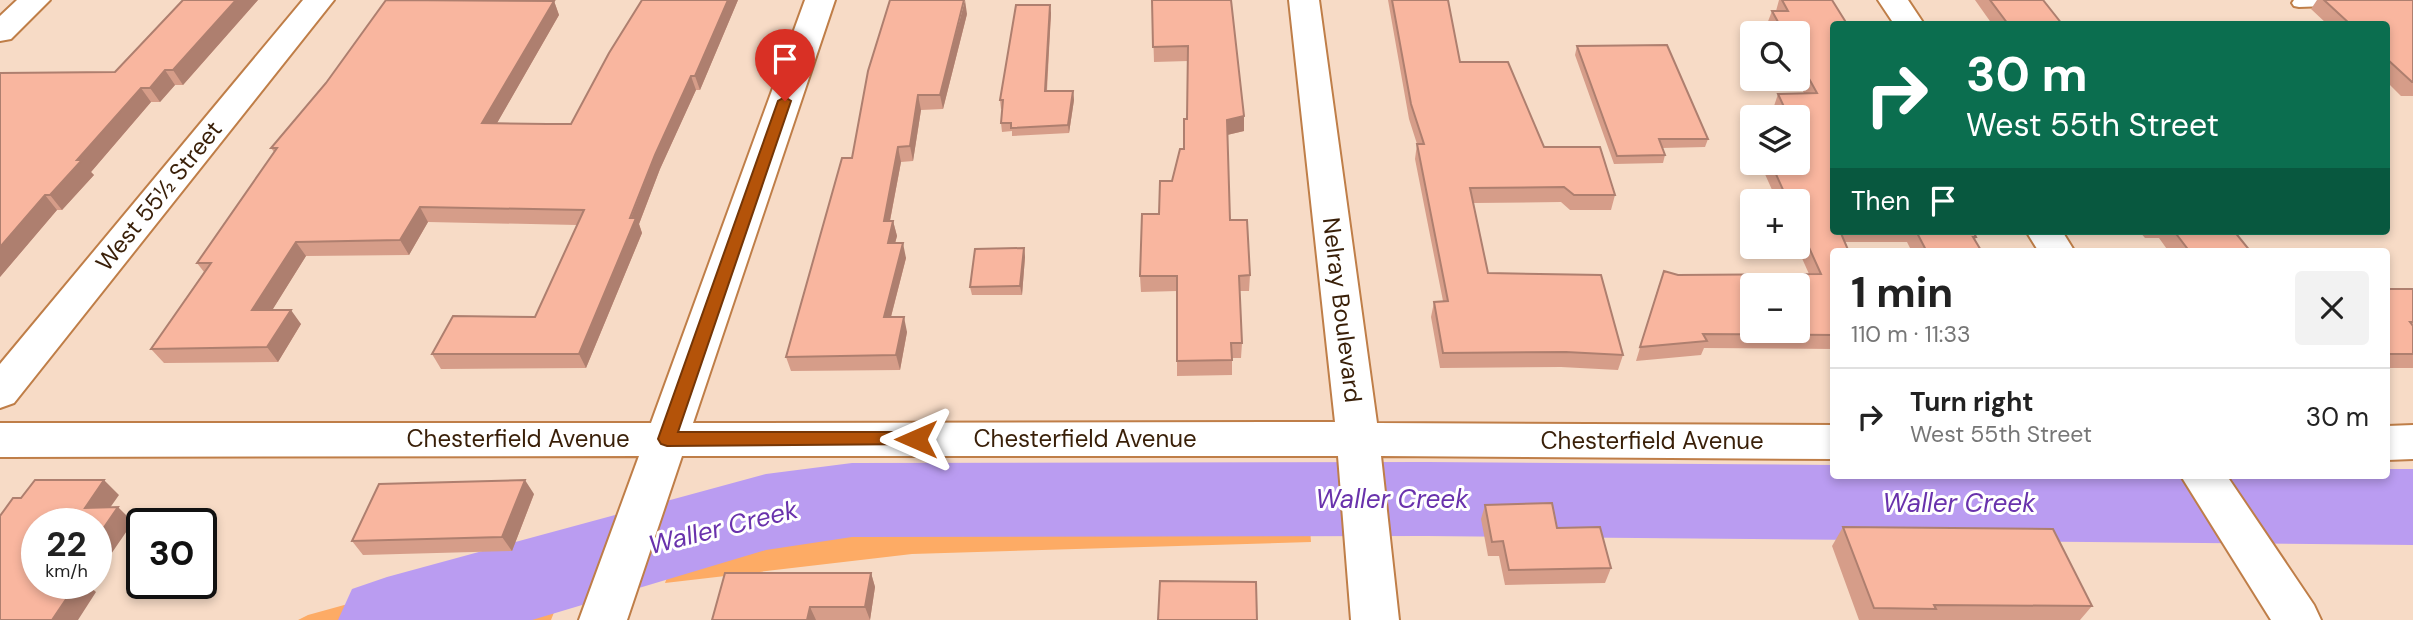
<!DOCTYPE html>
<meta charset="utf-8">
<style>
:root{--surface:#fff;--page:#f2f2f2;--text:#222;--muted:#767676;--line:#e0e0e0}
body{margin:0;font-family:"DM Sans",sans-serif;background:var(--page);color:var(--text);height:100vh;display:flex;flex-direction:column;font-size:26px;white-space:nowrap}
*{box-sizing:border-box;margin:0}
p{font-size:23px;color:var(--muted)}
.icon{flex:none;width:38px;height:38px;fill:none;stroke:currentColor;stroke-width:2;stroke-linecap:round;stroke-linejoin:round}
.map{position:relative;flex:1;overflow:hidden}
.side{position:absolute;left:1830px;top:248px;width:560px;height:231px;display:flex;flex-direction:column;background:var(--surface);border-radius:7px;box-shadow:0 4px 10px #0003}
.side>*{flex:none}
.banner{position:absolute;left:1830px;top:21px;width:560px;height:214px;border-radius:7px;box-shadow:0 4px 10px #0003;background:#0b6e4f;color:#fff;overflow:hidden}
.buttons{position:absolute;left:1740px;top:21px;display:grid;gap:14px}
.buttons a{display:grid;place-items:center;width:70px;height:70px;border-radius:7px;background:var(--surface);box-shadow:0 4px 10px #0003;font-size:35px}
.speed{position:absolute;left:21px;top:508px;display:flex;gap:14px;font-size:35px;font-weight:700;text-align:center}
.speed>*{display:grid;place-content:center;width:91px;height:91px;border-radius:50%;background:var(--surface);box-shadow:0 4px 10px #0003;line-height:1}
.speed small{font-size:18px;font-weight:400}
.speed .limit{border:4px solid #111;border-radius:10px;background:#fff;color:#111}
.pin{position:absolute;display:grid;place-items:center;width:60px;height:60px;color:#fff;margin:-72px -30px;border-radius:50% 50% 50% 0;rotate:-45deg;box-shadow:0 0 7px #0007}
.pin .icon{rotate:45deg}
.me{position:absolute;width:77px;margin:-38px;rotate:270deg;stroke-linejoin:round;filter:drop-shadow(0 0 5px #0008)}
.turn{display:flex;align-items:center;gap:24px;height:147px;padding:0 21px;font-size:32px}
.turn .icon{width:91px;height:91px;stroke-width:2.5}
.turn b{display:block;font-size:49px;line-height:60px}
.then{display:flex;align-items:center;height:66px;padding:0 21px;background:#0003;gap:14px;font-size:26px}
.round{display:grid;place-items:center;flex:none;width:74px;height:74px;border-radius:7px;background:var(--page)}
.summary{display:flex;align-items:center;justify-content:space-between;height:119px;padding:0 21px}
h1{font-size:42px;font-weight:700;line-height:52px}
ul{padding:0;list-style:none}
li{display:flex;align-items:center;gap:21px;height:98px;padding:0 21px;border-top:2px solid var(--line)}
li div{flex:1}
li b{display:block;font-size:26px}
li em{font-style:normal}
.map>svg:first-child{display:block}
.green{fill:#fdab65}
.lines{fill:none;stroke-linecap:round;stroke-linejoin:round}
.river{fill:#ba9cf1;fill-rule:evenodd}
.service-casing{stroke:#bf7e48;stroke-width:4}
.minor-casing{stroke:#bf7e48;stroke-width:4}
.service{fill:#fff;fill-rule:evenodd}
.minor{fill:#fff;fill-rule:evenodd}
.wall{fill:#d69d89}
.shaded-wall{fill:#ae7f6f}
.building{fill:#f9b69f;stroke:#ae7f6f;stroke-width:2;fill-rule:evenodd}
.route{fill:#b45309;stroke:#753606;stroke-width:2}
.labels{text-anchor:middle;stroke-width:6;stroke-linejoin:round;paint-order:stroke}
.street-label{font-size:24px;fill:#391f08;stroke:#fff}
.water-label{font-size:26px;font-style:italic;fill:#6932ac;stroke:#fff}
</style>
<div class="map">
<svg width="2413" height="620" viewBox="0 0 2413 620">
<rect width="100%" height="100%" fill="#f7dbc6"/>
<path class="green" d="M1306 475 1311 542 912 554 665 583 694 503 775 476Z
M583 539 551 620H298L308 615Z"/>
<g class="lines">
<path class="river" d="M1427 462 1834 465V476H2387V469H2413V545L1427 536 852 537 766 550 532 620H338L352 589 387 577 766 474 852 463Z"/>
<defs>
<path id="service" d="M2294 0H2389L2382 4 2299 7 2294 6 2292 3Z"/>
<path id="minor" d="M17 0H50L11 39 0 41V16Z
M303 0H334L14 403 0 408V364Z
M805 0H835L693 423 1335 422 1289 0H1319L1377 423 1834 425V459L1381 456 1399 620H1351L1338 456H682L627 620H579L639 456 0 457V423H651Z
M1878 0H1908L1924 24H1894Z
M2026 231H2062L2075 252H2039Z
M2413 425V459L2387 460V426Z
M2181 476H2227L2314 605 2321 620H2271Z"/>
</defs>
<use href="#service" class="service-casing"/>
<use href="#minor" class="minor-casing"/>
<use href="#service" class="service"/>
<use href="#minor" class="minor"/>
</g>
<path class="wall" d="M183 0H258L183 85H175L160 102H151L91 172 94 175 62 210H57L0 277V73L115 72Z
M642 0H738L700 90H696L660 169 639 224 642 233 586 368 441 369 432 354 535 317 577 225 428 222 409 255 306 256 272 310 301 324 278 362 164 363 151 349 204 272 197 263 274 152 271 148 326 83 554 1 559 15 497 123 571 124Z
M1152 0H1231L1244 131 1227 135 1230 220 1250 275 1249 291H1239L1242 343 1241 358H1232V375L1177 376V291L1141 292 1140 276 1159 214 1184 149 1187 119 1188 61 1154 62Z
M1388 0H1448L1460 62 1544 147 1615 195 1611 210H1570L1561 202 1473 203 1488 273 1623 355 1618 370 1561 367 1440 368 1431 317 1434 302 1443 301 1415 159 1417 144 1409 119Z
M1779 0H1832L1834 231H1973L1976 237 1975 240 1982 252H1912L1907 242H1845L1834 252V349L1704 348 1701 355 1636 361 1659 285 1678 275 1809 274 1797 247V201H1777L1760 163H1797L1752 117V145L1742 122 1747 108 1773 109 1778 94 1804 93 1796 79H1797V33H1772L1767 24 1772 11H1776Z
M1975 0H2043L2062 24H1992Z
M2317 0H2413V96H2401L2387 82V24H2327L2311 9Z
M1051 13 1047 91H1073L1074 100 1069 133 1012 136V131L1002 132 1001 123 1002 109H1001L1000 100Z
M967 14 943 109 921 110 913 161 901 162 890 221H893L897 236 895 243 906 258 891 317 907 332 900 370 791 371 786 357 852 158Z
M1577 46 1708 139 1705 147 1662 148 1665 155 1663 163 1614 164 1575 55Z
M2139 231H2234L2251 252H2169L2159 238H2145Z
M1024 248 1025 257 1022 295H972L970 287Z
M2387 289H2413V368H2387Z
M534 494 512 551 363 555 352 541Z
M1485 505 1557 528 1611 568 1605 583 1505 585 1499 556H1488L1481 519Z
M1843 527 2092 606 2080 620H1859L1832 546Z
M871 573 875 587 870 620H712Z"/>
<path class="shaded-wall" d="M236 0H258L183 85 173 70Z
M728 0H738L700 90 695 76Z
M965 0 967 14 943 109 940 95Z
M554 1 559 15 489 137 482 123Z
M1050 5 1051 13 1046 99 1045 91Z
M165 70 175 85 160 102 150 88Z
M691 76 696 90 660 169 639 224 642 233 586 368 579 354 655 155Z
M141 88 151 102 91 172 94 175 62 210 50 195 77 160Z
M1073 91 1074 100 1069 133 1068 125Z
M918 95 921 110 913 161 910 146Z
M1244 116V131L1227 135V120Z
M898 147 901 162 887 236 884 221Z
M45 195 57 210 0 277V247Z
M420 207 428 222 409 255 400 240Z
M893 221 897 236 891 258 888 243Z
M296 242 306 256 263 325 252 310Z
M903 243 906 258 887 332 884 317Z
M1024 248 1025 257 1022 295 1020 286Z
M291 310 301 324 278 362 267 347Z
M904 317 907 332 900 370 896 355Z
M104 480 119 495 100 522 85 508Z
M525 480 534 494 512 551 502 537Z
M118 507 133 522 96 576V539Z
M871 573 875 587 870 620 865 607Z
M75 583H92L89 586 96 592 78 620H52Z
M810 607 816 620H807Z"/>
<path class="building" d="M183 0H236L173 70H165L150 88H141L77 160H82L50 195H45L0 247V73L115 72Z
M386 0 554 1 482 123 547 124H571L609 53 642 0H728L695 76H691L655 155 630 218H636L579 354H432L453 316 535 317 584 210 420 207 400 240 296 242 252 310H291L267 347 151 349 211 263H197L277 148H271L326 83Z
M890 0H964L940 95H918L910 146 898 147 884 221H893L888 243H903L884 317H904L896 355 786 357 842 158H852L868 71Z
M1152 0H1231L1244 116 1227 120 1230 220H1247L1250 275 1239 276 1242 343H1231L1232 360 1177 361V276H1140L1142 214H1159L1160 181H1172L1180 149H1184V119H1187L1188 46 1153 47Z
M1392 0H1448L1460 62H1508L1544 147H1600L1615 195H1574L1564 187 1470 188 1488 273 1601 275 1623 355 1566 352 1443 353 1434 302 1448 301 1417 144H1424L1411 104Z
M1782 0H1832L1847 24H1834V231H1840L1849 252H1834V335L1703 334 1707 341 1640 347 1664 271 1678 275 1821 274 1797 221V201H1788L1771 163H1797V117H1752V120L1747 108 1785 109 1778 94 1817 93 1797 57V33H1784L1772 11H1788ZM1752 285H1797V331H1752Z
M1990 0H2043L2062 24H2008Z
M2324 0H2413V82H2412L2387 59V24H2350Z
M1016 5H1050L1045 91H1073L1068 125 1011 128V123H1001L1003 100H1000Z
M1667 45 1708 139H1659L1665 155 1617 156 1577 46Z
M1916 231H1973L1976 237H1973L1982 252H1927Z
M2174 231H2234L2251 252H2190Z
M1024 248 1020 286 970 287 975 249Z
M2387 289H2413V322H2410L2413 326V354H2387Z
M35 480H104L85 508 118 507 96 539V523H37V583H77L52 620H0V516L13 498H21Z
M525 480 502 537 352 541 379 484Z
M1552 503 1557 528 1600 527 1611 568 1509 570 1503 541 1492 542 1485 505Z
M1843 527 2053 529 2092 606 1934 605 1936 609 1874 608Z
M725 573H871L865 607H810L807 620H712Z
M1160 581 1256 582 1257 620H1158Z"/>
<path class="route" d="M785 97 791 101 678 432H916L922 434 924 439 922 444 667 446 661 444 658 439 778 101Z"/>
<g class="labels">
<g class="street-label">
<text transform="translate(159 196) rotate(-51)" y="8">West 55½ Street</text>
<text transform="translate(1342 310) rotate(83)" y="8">Nelray Boulevard</text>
<text x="518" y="447">Chesterfield Avenue</text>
<text x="1085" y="447">Chesterfield Avenue</text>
<text x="1652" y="449">Chesterfield Avenue</text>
</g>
<g class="water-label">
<text x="1392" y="508">Waller Creek</text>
<text x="1959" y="512">Waller Creek</text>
<text transform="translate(723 527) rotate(-14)" y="9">Waller Creek</text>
</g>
</g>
</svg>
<div class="buttons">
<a><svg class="icon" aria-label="search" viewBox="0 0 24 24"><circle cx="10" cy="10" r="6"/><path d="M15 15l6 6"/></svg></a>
<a><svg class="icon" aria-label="layers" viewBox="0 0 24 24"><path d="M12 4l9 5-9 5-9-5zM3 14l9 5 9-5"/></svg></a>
<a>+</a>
<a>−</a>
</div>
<div class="speed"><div>22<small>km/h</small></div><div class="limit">30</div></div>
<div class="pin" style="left:785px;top:101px;background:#d93025"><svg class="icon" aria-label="arrive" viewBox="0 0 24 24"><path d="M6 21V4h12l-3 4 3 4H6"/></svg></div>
<svg class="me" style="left:916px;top:439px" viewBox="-20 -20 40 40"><path d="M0-17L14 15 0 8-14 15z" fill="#b45309" stroke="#fff" stroke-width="4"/></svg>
<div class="banner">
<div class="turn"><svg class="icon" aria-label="right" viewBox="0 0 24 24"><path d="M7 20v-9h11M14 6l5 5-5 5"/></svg><div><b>30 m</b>West 55th Street</div></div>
<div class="then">Then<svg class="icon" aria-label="arrive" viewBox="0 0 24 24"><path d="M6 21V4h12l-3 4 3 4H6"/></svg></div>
</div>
<section class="side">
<div class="summary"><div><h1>1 min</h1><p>110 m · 11:33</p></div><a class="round"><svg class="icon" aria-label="close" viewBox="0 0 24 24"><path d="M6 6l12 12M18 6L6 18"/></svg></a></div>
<ul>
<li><svg class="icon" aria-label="right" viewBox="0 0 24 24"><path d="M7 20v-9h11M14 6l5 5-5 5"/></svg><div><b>Turn right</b><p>West 55th Street</p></div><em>30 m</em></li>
</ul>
</section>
</div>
